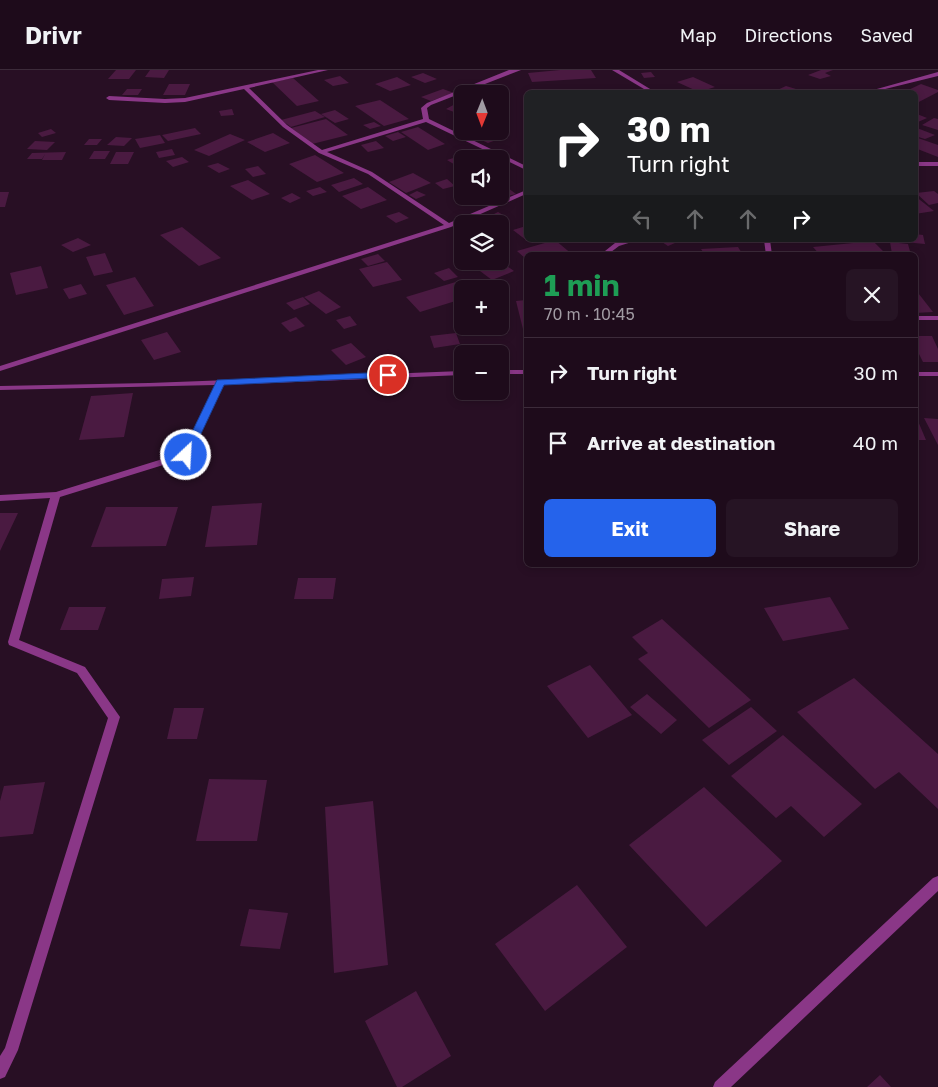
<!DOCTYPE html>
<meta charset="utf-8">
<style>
:root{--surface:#1e0b1b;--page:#261424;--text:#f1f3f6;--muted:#a19ba3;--line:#3c2b3a;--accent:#2563eb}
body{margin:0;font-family:"Golos Text",sans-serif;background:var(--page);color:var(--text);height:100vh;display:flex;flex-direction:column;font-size:19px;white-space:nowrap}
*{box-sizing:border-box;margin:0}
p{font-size:16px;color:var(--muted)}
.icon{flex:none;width:28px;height:28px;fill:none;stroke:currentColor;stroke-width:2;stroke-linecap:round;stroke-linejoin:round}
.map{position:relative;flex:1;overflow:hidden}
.details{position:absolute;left:524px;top:182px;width:394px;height:315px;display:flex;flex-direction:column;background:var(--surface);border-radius:8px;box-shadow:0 2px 8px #0003,0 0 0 1px var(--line)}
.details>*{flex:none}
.hud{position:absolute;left:524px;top:20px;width:394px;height:152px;border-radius:8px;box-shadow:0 2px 8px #0003,0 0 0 1px var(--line);background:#202124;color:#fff;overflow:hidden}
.needle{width:32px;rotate:181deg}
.fabs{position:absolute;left:454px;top:15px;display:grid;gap:10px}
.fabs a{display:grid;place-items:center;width:55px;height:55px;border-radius:8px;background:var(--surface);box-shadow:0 2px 8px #0003,0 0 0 1px var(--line);font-size:25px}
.pin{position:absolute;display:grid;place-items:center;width:42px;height:42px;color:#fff;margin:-21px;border:2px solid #fff;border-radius:50%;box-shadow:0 1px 5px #0007}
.me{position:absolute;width:55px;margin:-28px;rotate:25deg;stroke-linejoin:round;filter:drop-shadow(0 0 4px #0008)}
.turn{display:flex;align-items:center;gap:18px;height:105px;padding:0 20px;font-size:22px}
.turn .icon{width:65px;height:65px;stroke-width:2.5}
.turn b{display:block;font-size:35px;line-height:42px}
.lanes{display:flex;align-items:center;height:48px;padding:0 20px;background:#0003;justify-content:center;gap:25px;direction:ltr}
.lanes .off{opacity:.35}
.round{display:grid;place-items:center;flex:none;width:52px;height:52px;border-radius:8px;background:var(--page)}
.head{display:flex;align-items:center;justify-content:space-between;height:85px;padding:0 20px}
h1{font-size:30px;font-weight:700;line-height:38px;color:#1e9e55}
.cta{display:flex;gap:10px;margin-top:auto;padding:10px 20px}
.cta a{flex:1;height:58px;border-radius:8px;background:var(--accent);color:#fff;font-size:20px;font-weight:700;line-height:58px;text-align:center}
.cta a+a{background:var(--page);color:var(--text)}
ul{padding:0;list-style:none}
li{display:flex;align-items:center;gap:15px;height:70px;padding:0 20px;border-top:1px solid var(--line)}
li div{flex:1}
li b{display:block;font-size:19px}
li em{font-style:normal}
header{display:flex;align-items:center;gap:30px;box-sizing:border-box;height:70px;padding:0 25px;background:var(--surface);border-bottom:1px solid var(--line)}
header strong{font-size:24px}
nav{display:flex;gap:28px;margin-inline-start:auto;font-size:18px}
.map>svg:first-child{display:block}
.building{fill:#4a1a41}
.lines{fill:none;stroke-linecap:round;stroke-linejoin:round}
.minor{fill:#8a3787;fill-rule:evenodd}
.route{fill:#2563eb;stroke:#184099}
</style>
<header>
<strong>Drivr</strong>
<nav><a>Map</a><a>Directions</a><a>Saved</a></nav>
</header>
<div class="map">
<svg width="938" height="1017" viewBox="0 0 938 1017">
<rect width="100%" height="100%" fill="#280f24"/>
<path class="building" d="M116 0H136L129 9H108Z
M150 0H169L164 8 145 7Z
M560 0H591L596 8 532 12 528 3Z
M821 0H833L825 3 831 6 820 9 808 5Z
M651 2 655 7 644 8 641 3Z
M423 3 437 9 425 13 411 7Z
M340 6 349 13 333 16 324 10Z
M397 7 411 15 390 21 375 14Z
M693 7 715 17 699 22 677 12Z
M293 8 319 31 297 36 272 12Z
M169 14H190L185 25H163Z
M921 14 938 20V22L915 34V22H904Z
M786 16 806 22H773Z
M127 19H142L138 25H122Z
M443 19 454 23 431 31 421 27Z
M380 30 409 49 384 56 355 36Z
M457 33 462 36V45L446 39Z
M232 39 234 45 221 46 219 41Z
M335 40 349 49 335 53 321 44Z
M315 41 325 47 291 57 281 50Z
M917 44 927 48 918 52 915 51V45Z
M934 48 938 49V60L922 55Z
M326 49 348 65 312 74 291 58Z
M374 52 381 56 370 59 363 55Z
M418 57 445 74 428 80 401 62Z
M195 58 201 64 168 71 162 65Z
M917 58 935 65 925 69 915 66V59Z
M51 59 56 63 42 67 38 63Z
M500 60 510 65 488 73 462 61Z
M398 62 406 67 393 71 385 66Z
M273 63 290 73 265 82 247 72Z
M230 64 245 70 209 86 194 80Z
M160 65 165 73 140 78 135 69Z
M116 67 132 68 124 76 107 75Z
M915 67 938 75V87L915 78Z
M89 69H102L97 75H84Z
M35 71 55 72 47 80 27 79Z
M376 71 384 78 368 82 361 75Z
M172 79 175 85 159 88 156 82Z
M94 81H110L105 89H89Z
M66 82 62 90H42L45 84 42 89H27L32 83Z
M116 82H134L128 94H110Z
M466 84 474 89H462V99L447 90Z
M315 85 344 103 317 112 289 94Z
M182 87 189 92 173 97 166 91Z
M218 93 230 99 219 103 207 96Z
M258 96 266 104 253 107 245 99Z
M413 103 431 113 406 123 389 112Z
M354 108 363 114 339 122 331 115Z
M447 109 455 116 443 119 435 113Z
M248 110 270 124 252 130 230 116Z
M320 117 327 122 313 126 306 121Z
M368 117 387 130 361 139 342 126Z
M508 118 516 124 504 127 500 125V120Z
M417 121 426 125 416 129 409 125Z
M934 121 938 124V133L929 135 916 123Z
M0 122H9L5 137H0Z
M292 123 301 128 290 133 281 128Z
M915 126 934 141 915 144Z
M399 142 409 148 396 153 386 146Z
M498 142 508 148 497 153 486 148Z
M526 156V170L513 160Z
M182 157 221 188 199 196 160 165Z
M915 164 923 165 925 174 893 171 915 170Z
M78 168 91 175 73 182 61 175Z
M555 170 573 185H526V189L517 181Z
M659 170H682L668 176Z
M873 171 885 183 820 185 813 177Z
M890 172 908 174 911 185 892 184Z
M738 177 743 185H705L701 179Z
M105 183 113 202 94 206 86 187Z
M378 184 385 191 368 196 361 189Z
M471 191H500L514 201 492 210 468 192Z
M387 192 402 210 373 217 359 199Z
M41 196 48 218 16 225 10 203Z
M449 198 458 207 444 211 434 203Z
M135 207 154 236 124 245 106 215Z
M459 211 467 219H462V229L420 242 406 227Z
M81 214 87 224 69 229 63 219Z
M915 219 933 242 915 243Z
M319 221 341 237 326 244 304 227Z
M303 227 310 234 294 240 286 233Z
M526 230V259H523L516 231Z
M350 246 357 255 344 259 336 250Z
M296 247 305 256 290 262 281 253Z
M167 262 181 282 154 290 141 270Z
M456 263 460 274 434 278 430 266Z
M915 266H932L938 279V292H923L915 276Z
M351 273 366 287 346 295 331 280Z
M133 323 124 367 79 370 91 326Z
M915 344 926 370H915Z
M924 348 938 349V375Z
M262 433 257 475 205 477 212 436Z
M106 437H178L166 476 91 477Z
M0 443H18L0 481Z
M194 507 191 526 159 529 162 509Z
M298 508H336L333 529H294Z
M830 527 849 559 783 571 764 538Z
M69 537H106L98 560H60Z
M662 549 751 630 709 658 638 589 648 583 632 567Z
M590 595 632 645 588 668 547 616Z
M854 608 938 684V739L899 702 875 719 797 642Z
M647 624 677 650 661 664 630 637Z
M751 637 777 661 729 695 702 670Z
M174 638H204L197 669H167Z
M783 665 862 734 824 767 791 736 776 748 731 706Z
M209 709 267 710 257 771H196Z
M45 712 33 764 0 767V731L4 716Z
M704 717 782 791 706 857 629 775Z
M373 731 388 895 334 903 325 737Z
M577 815 627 877 545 941 495 874Z
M249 839 288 843 280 879 240 876Z
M416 921 451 986 402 1017H397L365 951Z
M880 1005 891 1017H867Z"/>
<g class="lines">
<path class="minor" d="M318 0H328L249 18 287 55 322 80 423 49 421 38 427 33 509 0H521L431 35 427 38 429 49 526 96V100L426 52 327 82 372 102 449 153 524 121 526 120V124L451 157 0 301V296L444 155 368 104 319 83 283 57 244 19 185 32 165 33 109 30 106 28 109 26 165 29 185 28Z
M612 0H619L655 22H649Z
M938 2V6L873 22H866Z
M915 92H938V96H915Z
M626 170H638L619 176 607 185H600L615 173Z
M764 170H770L772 185H766Z
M915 246H938V250H915Z
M500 300H526V304H500Z
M462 301V305L223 315 189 387 60 427 19 570 85 597 120 647 18 980 5 1007 0 1009V986L5 978 108 648 77 603 9 575 8 572 50 428 0 431V425L56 422 182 383 215 315 0 320V316L149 313Z
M915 302H938V306H915Z
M938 806V821L731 1017H713L715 1012 933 808Z"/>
</g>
<path class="route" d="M388 302 393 305 392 307 224 315 191 385 186 388 181 385 217 310Z"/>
</svg>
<div class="fabs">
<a><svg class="needle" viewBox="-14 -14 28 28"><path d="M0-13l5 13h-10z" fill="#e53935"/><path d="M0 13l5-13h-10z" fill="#a19ba3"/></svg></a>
<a><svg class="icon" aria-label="sound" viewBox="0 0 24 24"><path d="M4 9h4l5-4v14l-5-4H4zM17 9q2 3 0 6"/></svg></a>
<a><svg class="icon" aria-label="layers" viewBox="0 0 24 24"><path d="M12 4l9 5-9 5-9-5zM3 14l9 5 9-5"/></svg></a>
<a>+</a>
<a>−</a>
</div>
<div class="pin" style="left:388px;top:305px;background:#d93025"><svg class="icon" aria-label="arrive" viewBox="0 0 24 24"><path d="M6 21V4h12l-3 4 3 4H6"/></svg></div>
<svg class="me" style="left:186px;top:385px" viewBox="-20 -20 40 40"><circle r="17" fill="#2563eb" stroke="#fff" stroke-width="3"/><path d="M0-11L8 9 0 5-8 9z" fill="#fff"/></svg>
<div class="hud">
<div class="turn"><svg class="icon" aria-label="right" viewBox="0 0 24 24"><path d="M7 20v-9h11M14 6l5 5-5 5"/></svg><div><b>30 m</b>Turn right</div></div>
<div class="lanes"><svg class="icon off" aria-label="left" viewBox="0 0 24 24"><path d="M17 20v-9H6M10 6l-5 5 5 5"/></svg><svg class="icon off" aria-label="ahead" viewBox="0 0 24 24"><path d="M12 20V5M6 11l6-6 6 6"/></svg><svg class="icon off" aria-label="ahead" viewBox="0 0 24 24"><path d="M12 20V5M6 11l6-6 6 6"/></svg><svg class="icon" aria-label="right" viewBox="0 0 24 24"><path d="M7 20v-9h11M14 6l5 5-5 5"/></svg></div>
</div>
<section class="details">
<div class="head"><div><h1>1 min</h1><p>70 m · 10:45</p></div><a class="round"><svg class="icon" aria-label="close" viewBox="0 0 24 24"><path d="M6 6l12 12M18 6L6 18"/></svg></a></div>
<ul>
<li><svg class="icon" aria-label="right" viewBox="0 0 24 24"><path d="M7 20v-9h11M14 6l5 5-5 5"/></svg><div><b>Turn right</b></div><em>30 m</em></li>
<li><svg class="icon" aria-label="arrive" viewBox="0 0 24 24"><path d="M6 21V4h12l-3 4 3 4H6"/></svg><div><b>Arrive at destination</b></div><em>40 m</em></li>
</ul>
<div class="cta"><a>Exit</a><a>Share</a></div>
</section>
</div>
